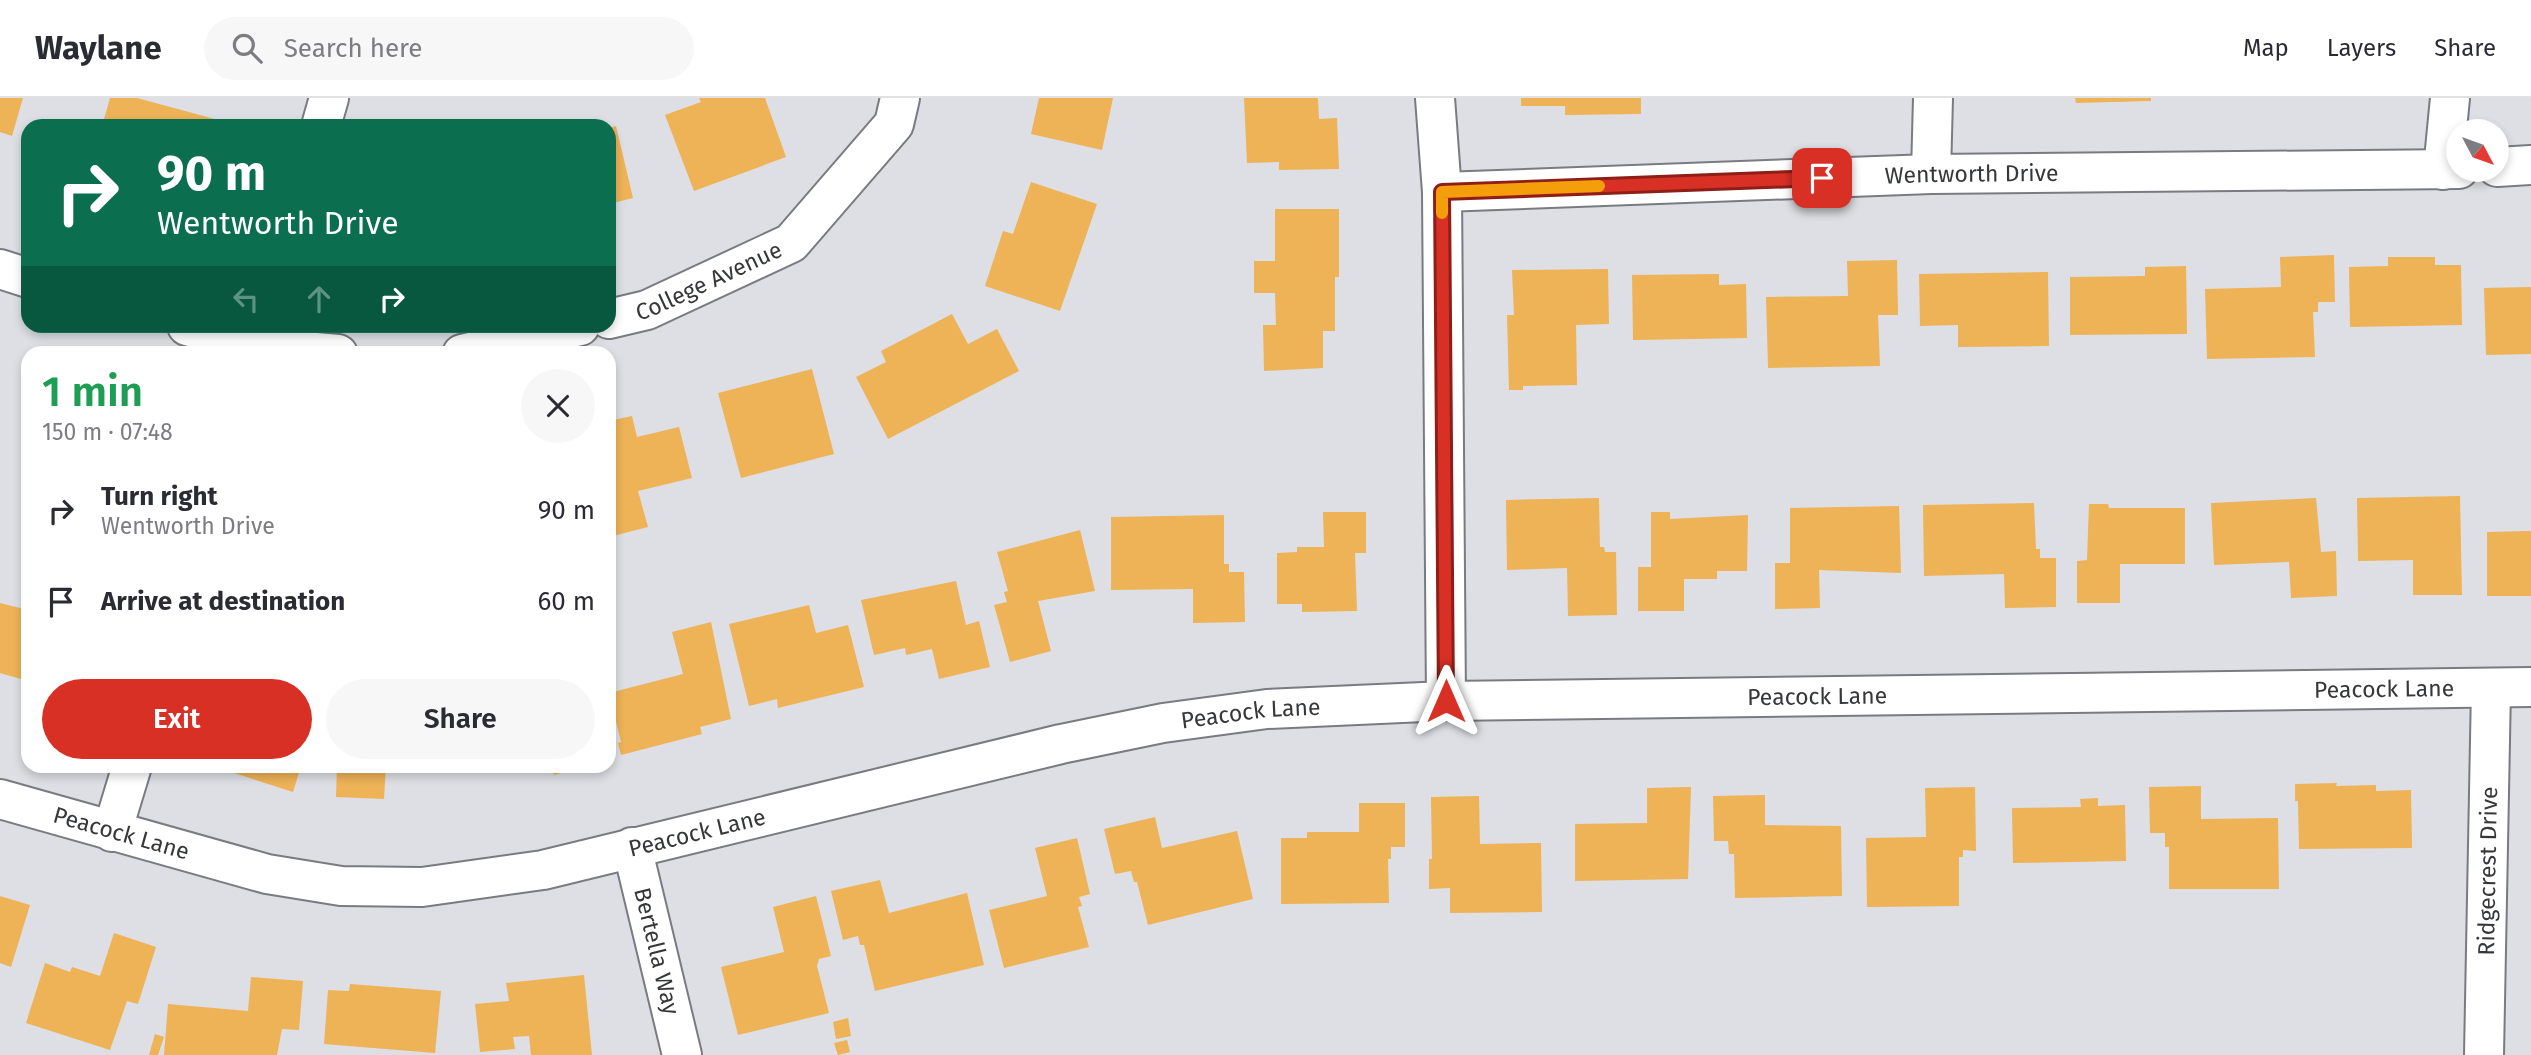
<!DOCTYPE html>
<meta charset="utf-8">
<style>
:root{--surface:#fff;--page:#f7f7f7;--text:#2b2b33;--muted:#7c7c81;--line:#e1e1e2;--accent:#d93025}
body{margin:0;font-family:"Fira Sans",sans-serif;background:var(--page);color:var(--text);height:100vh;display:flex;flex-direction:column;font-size:26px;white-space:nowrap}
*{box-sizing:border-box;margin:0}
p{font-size:23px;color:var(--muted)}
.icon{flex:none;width:38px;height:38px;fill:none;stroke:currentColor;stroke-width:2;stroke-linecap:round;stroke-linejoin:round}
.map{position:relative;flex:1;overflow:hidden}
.panel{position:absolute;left:21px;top:248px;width:595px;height:427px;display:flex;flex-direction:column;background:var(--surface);border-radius:21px;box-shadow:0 4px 10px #0003}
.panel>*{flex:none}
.guide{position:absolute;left:21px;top:21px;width:595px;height:214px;border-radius:21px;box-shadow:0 4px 10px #0003;background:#0b6e4f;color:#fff;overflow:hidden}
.needle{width:46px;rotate:131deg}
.buttons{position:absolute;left:2446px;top:21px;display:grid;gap:14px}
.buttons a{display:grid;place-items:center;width:63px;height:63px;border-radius:50%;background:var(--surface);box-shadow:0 4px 10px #0003;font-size:35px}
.pin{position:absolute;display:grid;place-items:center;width:60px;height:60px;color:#fff;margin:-30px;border-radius:14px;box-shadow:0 4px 10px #0006}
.me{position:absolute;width:77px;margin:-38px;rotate:0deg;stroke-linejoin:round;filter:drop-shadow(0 0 5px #0008)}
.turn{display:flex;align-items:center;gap:24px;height:147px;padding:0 21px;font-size:32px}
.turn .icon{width:91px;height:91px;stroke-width:2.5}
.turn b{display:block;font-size:49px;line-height:60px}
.lanes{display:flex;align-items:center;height:66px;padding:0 21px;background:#0003;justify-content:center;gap:35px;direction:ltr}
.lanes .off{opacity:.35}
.round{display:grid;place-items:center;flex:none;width:74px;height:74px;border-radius:37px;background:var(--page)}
.overview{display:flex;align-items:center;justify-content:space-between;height:119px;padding:0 21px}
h1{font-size:42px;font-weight:600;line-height:52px;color:#1e9e55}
.cta{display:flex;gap:14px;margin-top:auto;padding:14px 21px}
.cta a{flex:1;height:80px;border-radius:42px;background:var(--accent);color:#fff;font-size:28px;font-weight:600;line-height:80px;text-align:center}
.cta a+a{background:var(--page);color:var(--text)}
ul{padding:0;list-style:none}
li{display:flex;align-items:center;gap:21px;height:91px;padding:0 21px}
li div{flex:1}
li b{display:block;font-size:26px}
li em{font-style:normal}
header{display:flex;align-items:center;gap:42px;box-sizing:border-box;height:98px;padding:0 35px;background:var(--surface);border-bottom:2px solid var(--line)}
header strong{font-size:33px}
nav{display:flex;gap:38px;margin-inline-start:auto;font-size:24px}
.search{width:490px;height:63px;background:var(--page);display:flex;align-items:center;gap:18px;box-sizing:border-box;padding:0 24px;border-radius:38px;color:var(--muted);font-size:26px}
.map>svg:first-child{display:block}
.building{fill:#eeb257}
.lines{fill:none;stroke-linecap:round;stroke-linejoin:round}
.minor-casing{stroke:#797b80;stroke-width:42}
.minor{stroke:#fff;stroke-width:38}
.route-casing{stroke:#8d1f18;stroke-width:18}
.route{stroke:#d93025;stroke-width:12}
.slow{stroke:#f59e0b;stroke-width:12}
.labels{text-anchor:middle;stroke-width:7;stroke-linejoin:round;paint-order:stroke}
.street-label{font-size:23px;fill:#363739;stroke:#eaecf1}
</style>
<header>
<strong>Waylane</strong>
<div class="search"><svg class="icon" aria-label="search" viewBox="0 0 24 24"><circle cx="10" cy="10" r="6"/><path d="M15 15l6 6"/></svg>Search here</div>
<nav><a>Map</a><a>Layers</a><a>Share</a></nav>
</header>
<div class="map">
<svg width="2531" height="957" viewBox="0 0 2531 957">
<rect width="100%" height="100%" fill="#dddfe4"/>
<path class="building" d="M0 0H23L12 38 0 34Z
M110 0H137L222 23 221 28H102Z
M699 0H765L786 59 694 93 665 17 701 4Z
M1039 0H1113L1102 52 1031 36Z
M1244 0H1318L1319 21 1337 20 1339 71 1279 72V64L1247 65Z
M1521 0H1641V16L1565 17V8H1521Z
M2075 0H2151V3L2076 5Z
M616 28 633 100 609 106V30Z
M1031 84 1097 106 1060 213 985 188 1003 133 1013 136Z
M1275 111H1339V179H1335V233H1323V270L1264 273 1263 227H1276L1275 195H1254V163H1275Z
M2334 157 2335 204H2318V214H2313L2315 259 2207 261 2205 191 2281 189 2280 159Z
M2388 159H2435V167H2461L2462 227 2350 229 2349 169 2388 168Z
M1897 162 1898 217H1878L1880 268 1768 270 1766 199 1848 198 1847 163Z
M2186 168 2187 236 2070 237V179L2145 178V169Z
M1608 171 1609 226 1576 227 1577 287 1523 288V292H1509L1507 217H1514L1512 172Z
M2048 174 2049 248 1958 249V227L1920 228 1919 176Z
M1719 176V187L1746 186 1747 240 1633 242 1632 177Z
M2531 189V256L2486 257 2484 190Z
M952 216 968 246 997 231 1019 273 888 341 856 279 886 264 881 253Z
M812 271 834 356 741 380 718 295Z
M632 318 637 339 679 329 692 380 638 393 648 429 609 439V323Z
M2460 398 2462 497H2413V462L2358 463 2357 400Z
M1599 400 1600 449H1604L1605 454H1616L1617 517 1568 518 1567 470 1507 472 1506 402Z
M2316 400 2321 454 2336 453 2337 498 2291 500 2289 464 2214 467 2211 405Z
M2034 405 2036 451H2040V460H2056V509L2005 510 2004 476 1924 478 1923 407Z
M2089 406H2108L2109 410H2185V466H2120V505H2077V463L2087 462Z
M1899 408 1901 475 1819 472 1820 510 1775 511V465H1790V410Z
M1323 414H1366V455H1355L1357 513 1302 514V506H1277V455L1297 454V449H1324Z
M1651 414H1670V421L1748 417 1747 473H1717V481H1684V513H1638V469H1651Z
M1224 417V466H1229V474H1244L1245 524 1193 525V491L1111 492V419Z
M1080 432 1095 493 1038 503 1051 553 1010 564 994 507 1007 504 1004 494 1008 493 997 454Z
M2531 433V498H2487V434Z
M956 483 966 527 979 523 990 569 939 581 932 551 906 557 905 550 874 557 861 502Z
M0 505 28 512V583L0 575Z
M809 507 816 535 848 527 864 589 778 610 777 601 749 608 729 526Z
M711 524 731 621 700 629 702 636 621 657 618 645 621 644 609 595 683 576 672 534Z
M212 668H301L293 694Z
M337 668H386L384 701 336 699Z
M552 668H582V669L554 677Z
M2337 685 2336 688 2376 687V693L2411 692 2412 750 2299 751 2298 703H2295V686Z
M2201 688V721L2278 720 2279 791H2169V749H2165V735H2150L2149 689Z
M1691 689 1688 781 1575 783V726L1647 725V690Z
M1975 689 1976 753 1963 752V759H1959V808L1867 809 1866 740 1926 739 1925 690Z
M1765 697V727L1841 728 1842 798 1735 800 1734 756H1729L1728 743H1714L1713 698Z
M1479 698 1480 746 1541 745 1542 814 1450 815V790L1429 791V761H1432L1431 699Z
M2098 700V708L2125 707 2126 763 2013 765 2012 710 2081 709 2080 701Z
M1359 705H1405V749H1391V761H1388L1389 805 1281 806V740H1307V734H1359Z
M1155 719 1162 750 1237 733 1253 801 1148 827 1137 784H1134L1131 773 1115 776 1104 731Z
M1077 740 1090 796 1079 799 1082 808 1078 809 1089 849 1004 870 989 812 1047 798 1035 750Z
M880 782 889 815 967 795 984 867 875 893 864 847H860L858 838 843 842 831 793Z
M0 798 30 807 11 869 0 865Z
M816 798 831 858 819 861 817 868 829 915 738 937 721 869 784 854 773 809Z
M114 835 156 849 138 906 127 903 110 952 26 925 45 865 70 874 72 869 100 878Z
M584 877 592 957H531L529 938 513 939 515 951 480 954 475 906 509 903 506 885Z
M251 879 303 883 299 932 282 931 277 957H164L168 906 248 913Z
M350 886 441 893 435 955 324 946 328 892 349 893Z
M848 920 851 938 836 941 833 924Z
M155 936 164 939 158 957H149Z
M847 942 850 954 838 957 834 945Z"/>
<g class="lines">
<defs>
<g id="minor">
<path d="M1435 0 1442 94 1446 603"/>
<path d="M321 28 329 0"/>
<path d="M2497 69 2531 67"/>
<path d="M2443 72 2450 0"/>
<path d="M1931 76 1933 0"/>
<path id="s1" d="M1442 94 1931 76 2459 71"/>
<path d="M0 171 28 180"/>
<path id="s2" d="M609 221 647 212 791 145 894 26 900 0"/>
<path d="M187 228 259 249 338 256"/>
<path d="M462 256 580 228"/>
<path id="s3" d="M0 701 267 776 341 788 422 789 543 772 1061 646 1163 625 1267 611 1446 603 2531 589"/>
<path d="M112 734 132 668"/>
<path id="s4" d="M632 749 682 957"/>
<path id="s5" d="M2484 957 2491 590"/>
</g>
</defs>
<use href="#minor" class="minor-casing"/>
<use href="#minor" class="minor"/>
</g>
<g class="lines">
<defs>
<path id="route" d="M1446 603 1442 94 1822 80"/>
</defs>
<use href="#route" class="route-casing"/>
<use href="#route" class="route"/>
<path class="slow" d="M1442 115V94L1599 88"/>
</g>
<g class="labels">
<g class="street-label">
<text dy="8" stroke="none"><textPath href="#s1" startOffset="530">Wentworth Drive</textPath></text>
<text dy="8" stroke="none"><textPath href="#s2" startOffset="107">College Avenue</textPath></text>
<text dy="8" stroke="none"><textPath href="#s3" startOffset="2415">Peacock Lane</textPath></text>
<text dy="8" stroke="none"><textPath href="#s3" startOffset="1848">Peacock Lane</textPath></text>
<text dy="8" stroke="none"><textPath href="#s3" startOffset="1281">Peacock Lane</textPath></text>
<text dy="8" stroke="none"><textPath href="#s3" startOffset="714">Peacock Lane</textPath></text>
<text dy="8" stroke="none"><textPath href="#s3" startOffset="126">Peacock Lane</textPath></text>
<text dy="8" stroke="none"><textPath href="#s5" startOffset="184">Ridgecrest Drive</textPath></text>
<text dy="8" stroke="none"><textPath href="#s4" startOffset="107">Bertella Way</textPath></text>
</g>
</g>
</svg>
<div class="buttons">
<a><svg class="needle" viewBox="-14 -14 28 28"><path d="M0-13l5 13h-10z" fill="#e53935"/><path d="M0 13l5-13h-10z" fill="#7c7c81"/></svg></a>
</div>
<div class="pin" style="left:1822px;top:80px;background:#d93025"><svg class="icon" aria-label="arrive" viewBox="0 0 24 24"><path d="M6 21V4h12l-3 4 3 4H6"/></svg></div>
<svg class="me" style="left:1446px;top:603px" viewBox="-20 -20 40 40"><path d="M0-17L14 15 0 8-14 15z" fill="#d93025" stroke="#fff" stroke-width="4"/></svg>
<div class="guide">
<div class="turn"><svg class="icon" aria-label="right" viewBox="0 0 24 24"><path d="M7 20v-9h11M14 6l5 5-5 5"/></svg><div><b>90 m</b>Wentworth Drive</div></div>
<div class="lanes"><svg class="icon off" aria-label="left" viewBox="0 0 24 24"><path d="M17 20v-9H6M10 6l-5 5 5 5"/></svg><svg class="icon off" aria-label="ahead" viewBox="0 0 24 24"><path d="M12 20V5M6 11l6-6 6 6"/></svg><svg class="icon" aria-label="right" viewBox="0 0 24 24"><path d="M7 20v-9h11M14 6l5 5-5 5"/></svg></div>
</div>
<section class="panel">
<div class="overview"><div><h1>1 min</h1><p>150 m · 07:48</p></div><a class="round"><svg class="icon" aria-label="close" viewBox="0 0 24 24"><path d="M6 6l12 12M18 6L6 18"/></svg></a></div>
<ul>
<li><svg class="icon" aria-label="right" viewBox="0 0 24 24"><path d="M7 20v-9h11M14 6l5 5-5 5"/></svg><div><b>Turn right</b><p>Wentworth Drive</p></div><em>90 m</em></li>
<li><svg class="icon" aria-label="arrive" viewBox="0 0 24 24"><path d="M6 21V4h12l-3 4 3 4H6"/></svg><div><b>Arrive at destination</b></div><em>60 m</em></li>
</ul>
<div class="cta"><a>Exit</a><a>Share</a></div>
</section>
</div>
